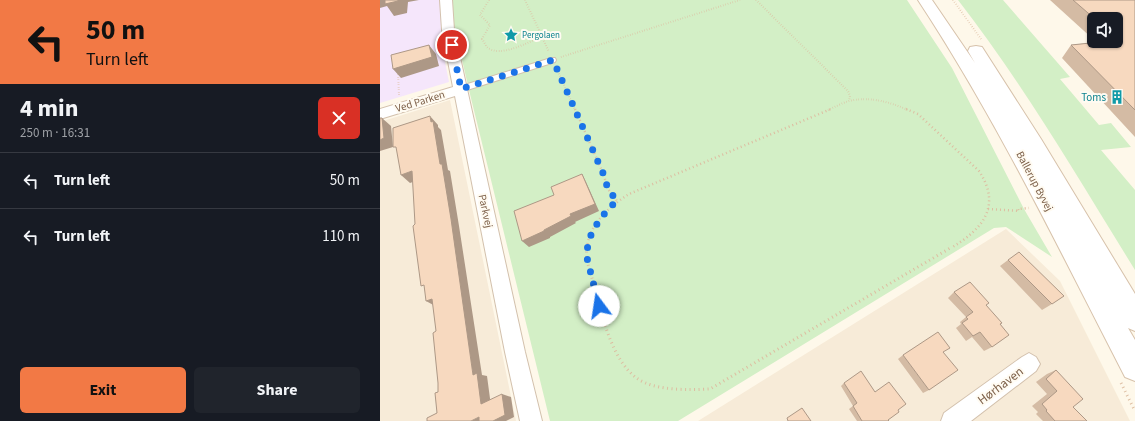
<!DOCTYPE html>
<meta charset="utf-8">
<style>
:root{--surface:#171b24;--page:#20242c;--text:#f1f3f6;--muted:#9ea1a6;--line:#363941;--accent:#f27945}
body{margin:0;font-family:"Source Sans 3",sans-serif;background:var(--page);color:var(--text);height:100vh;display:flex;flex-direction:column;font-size:15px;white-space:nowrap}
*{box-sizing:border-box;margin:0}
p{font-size:13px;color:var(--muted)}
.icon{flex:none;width:22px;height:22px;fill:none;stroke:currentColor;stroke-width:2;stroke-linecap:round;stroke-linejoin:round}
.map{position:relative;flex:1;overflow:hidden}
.panel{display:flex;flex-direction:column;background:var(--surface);width:380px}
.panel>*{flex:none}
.banner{background:#f27945;color:#111;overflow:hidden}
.buttons{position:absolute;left:707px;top:12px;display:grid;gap:8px}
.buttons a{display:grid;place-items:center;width:36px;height:36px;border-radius:6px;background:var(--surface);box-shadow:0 1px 3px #0004;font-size:20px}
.pin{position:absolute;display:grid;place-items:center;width:34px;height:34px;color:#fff;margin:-17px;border:2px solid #fff;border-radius:50%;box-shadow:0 1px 4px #0007}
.me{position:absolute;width:44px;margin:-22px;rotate:346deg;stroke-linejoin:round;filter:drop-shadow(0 0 3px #0008)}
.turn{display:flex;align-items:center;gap:14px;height:84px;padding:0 20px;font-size:18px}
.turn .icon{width:52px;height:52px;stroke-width:2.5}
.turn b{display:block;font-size:28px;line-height:34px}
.round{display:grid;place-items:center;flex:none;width:42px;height:42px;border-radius:6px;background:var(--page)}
.overview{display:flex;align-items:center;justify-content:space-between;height:68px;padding:0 20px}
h1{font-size:24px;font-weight:700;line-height:30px}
.cta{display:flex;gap:8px;margin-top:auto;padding:8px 20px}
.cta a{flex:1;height:46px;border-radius:6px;background:var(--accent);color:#111;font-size:16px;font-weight:700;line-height:46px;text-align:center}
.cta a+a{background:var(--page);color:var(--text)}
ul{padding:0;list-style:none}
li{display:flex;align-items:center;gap:12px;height:56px;padding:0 20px;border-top:1px solid var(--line)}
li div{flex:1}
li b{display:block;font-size:15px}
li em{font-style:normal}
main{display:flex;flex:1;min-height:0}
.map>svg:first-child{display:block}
.residential{fill:#f7ebd8}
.education{fill:#f5e6fb}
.green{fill:#d3efc6}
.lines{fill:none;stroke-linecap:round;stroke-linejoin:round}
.lane-casing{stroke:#d3c1ad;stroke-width:2}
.street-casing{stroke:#d3c1ad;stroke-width:2}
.secondary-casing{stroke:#d7c2ab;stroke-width:2}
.path-far2{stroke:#ddbda1;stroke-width:2;stroke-dasharray:0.5 2;stroke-linecap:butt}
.path-far1{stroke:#ddbda1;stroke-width:2.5;stroke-dasharray:1 3;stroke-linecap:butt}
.path{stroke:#ddbda1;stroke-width:3;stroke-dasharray:1 3.5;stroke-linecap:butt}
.lane{fill:#fff;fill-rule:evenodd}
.street{fill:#fff;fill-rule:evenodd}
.secondary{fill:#fff;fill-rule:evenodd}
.wall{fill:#d4bba4}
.shaded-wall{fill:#ad9886}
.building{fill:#f7d9bf;stroke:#ad9886}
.route{stroke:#1a73e8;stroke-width:7;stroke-dasharray:0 12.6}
.labels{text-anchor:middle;stroke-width:4;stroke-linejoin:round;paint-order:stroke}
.far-culture-label{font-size:9px;fill:#0d838f;stroke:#fffbf2;text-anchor:start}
.culture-label{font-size:11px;fill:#0d838f;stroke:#fffbf2;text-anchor:end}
.street-label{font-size:11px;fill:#7d6049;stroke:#fffbf2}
.near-street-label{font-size:13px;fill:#7d6049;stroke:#fffbf2}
</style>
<main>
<section class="panel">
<div class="banner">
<div class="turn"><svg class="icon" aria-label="left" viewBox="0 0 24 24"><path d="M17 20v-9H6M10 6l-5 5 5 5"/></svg><div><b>50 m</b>Turn left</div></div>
</div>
<div class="overview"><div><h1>4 min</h1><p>250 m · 16:31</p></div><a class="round" style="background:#d93025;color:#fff"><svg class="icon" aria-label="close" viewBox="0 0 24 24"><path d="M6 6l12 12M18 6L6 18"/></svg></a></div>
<ul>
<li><svg class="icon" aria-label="left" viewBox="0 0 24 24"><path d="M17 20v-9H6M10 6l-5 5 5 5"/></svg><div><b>Turn left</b></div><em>50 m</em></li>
<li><svg class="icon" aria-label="left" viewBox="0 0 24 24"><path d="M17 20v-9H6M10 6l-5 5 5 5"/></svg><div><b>Turn left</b></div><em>110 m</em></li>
</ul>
<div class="cta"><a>Exit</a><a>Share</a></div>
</section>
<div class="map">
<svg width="755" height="421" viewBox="0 0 755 421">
<rect width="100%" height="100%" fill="#fef8ea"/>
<path class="residential" d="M70 100 136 421H0V122Z
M626 229 680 281 750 421H318Z"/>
<path class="education" d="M0 0H60L63 52 69 82 0 103Z"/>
<path class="green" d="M73 0H527L572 68 644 209 672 257 626 227 614 228 298 421H170L89 90 73 21Z
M578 0H623L690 77 680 79 719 125 731 123 751 147 721 150 755 190V270C698 178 644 85 578 0Z"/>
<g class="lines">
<defs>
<path id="lane" d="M171 58H175L176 60 175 62 84 91H81L77 89 78 87Z"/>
<path id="street" d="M60 0H72L74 30 145 352 162 421H140L125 352 75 96 0 119V109L73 87 62 30Z
M649 353 656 357 660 364 656 371 591 421H561L564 413 642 357Z"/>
<path id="secondary" d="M538 0H552L595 63 588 51 590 47 596 46 602 47 661 139 755 294V331L748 328 755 340V381L745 377C679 249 617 120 538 0Z"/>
</defs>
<use href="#lane" class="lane-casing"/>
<use href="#street" class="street-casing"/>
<use href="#secondary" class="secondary-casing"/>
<path class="path-far2" d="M109 0 100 15 110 25 102 39C104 41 105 45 107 47 120 59 149 41 162 37
M145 0 169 52
M376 0 468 91 470 96 469 101
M573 0 601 39
M181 57 360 0
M177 69 195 110
M18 72 19 95
M448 110C455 107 462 103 469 101 489 96 510 102 528 110"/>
<path class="path-far1" d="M195 109 223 173 228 189 237 201
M526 109 538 114 599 171C622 206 603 229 571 248
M608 209 639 211 638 209 649 208
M207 248C209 224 230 206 249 194L451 109"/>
<path class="path" d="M207 247C205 260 210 270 213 282 221 311 231 361 258 379 276 391 309 390 330 389L572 247
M741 383 755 411"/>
<use href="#lane" class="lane"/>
<use href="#street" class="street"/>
<use href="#secondary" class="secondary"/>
</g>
<path class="wall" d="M670 0H755V137L682 58 691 45 717 42 715 41H736V19H714V40Z
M628 260 672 304 662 310 620 266Z
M574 292 606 305 620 324 612 347 604 351 592 337 586 341 576 328 581 324 580 322 586 317 568 298Z
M523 355 549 390 543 393 518 359Z
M676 370 693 407 707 421H663L656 414 658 412 652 406 667 394 656 382 667 374Z
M464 383 495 392 518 410 508 420 509 421H477L469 409 473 406 461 386Z"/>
<path class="shaded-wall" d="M0 0H39L28 2 27 13 14 16 7 6 0 8Z
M49 45 56 54 59 66 21 78 13 69Z
M50 116 58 125V127L61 130 68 170 70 171 79 226 102 375 107 376 111 406 101 404 93 375 60 164Z
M2 118 11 126 13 147 0 151V140Z
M32 171 41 179 30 183 21 175Z
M202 174 206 182 219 211 195 222 196 223 170 237V238L149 247 142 241 164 230 190 214Z
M52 299 57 307 46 301Z
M122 394 131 397 134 417 126 421H113Z
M99 417 106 421H91Z"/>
<path class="building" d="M5 0H18V1L5 4Z
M693 0H755V110L691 45 730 41H736V40H739L736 37V19H715Z
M49 45 52 57 13 69 11 55Z
M50 116 51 122 53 121 60 164H62L71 219 93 375 97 373 101 404 122 394 125 415 113 421H99V417L91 421H47V418L57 413 55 393 58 392V383L53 333 56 331 52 299 46 301 44 285 41 286 33 226 35 224 32 171 21 175 16 147H13V128Z
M0 118H2L4 138 0 140Z
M202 174 215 204 190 214 191 216 164 230V231L142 241 134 211 174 195 171 187Z
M639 252 684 296 672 304 628 260Z
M590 282 609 303 606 305 622 323 620 324 629 335 612 347 600 332 593 336 582 323 588 319 586 317 593 312 574 292Z
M558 332 570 348 563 352 578 370 549 390 523 355Z
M676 370 703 399 693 407 707 421H675L666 411 667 410 662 404 677 391 666 379Z
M481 371 495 392 509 382 526 404 518 410 519 412 508 420 509 421H482L473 406 477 403 464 383Z
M422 408 431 421H408L407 418Z"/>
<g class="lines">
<path class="route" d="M72 45 81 89 173 60 223 173 228 189 237 201 229 208 218 222 210 237 206 254 219 306"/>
</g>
<defs>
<symbol id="sight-bare" viewBox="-9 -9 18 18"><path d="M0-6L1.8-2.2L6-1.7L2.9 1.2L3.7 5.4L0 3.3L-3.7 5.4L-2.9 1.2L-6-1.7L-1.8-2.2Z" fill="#0f9aa8" stroke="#fffbf2" stroke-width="2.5" paint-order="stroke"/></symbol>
<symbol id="building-bare" viewBox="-9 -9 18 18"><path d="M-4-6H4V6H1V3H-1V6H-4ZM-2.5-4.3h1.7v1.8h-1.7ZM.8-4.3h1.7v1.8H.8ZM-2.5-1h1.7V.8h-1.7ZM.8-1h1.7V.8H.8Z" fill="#0f9aa8" stroke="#fffbf2" stroke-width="2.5" paint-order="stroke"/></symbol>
</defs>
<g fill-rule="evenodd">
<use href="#sight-bare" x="121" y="25" width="20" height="20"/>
<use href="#building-bare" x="727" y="87" width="20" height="20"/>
</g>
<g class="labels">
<g class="far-culture-label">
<text x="142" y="38">Pergolaen</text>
</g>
<g class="culture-label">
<text x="726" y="101">Toms</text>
</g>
<g class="street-label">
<text transform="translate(40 101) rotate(-17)" y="4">Ved Parken</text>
<text transform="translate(655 181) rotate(62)" y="4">Ballerup Byvej</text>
<text transform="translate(106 211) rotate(78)" y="4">Parkvej</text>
</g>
<g class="near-street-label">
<text transform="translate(620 385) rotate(-37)" y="5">Hørhaven</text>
</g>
</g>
</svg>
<div class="buttons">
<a><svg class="icon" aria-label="sound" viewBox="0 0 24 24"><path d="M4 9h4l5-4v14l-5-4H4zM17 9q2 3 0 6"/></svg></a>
</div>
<div class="pin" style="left:72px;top:45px;background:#d93025"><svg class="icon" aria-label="arrive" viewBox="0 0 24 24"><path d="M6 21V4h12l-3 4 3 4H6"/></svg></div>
<svg class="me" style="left:219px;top:306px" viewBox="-20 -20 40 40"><circle r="19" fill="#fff"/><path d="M0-13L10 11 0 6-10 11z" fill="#1a73e8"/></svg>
</div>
</main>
